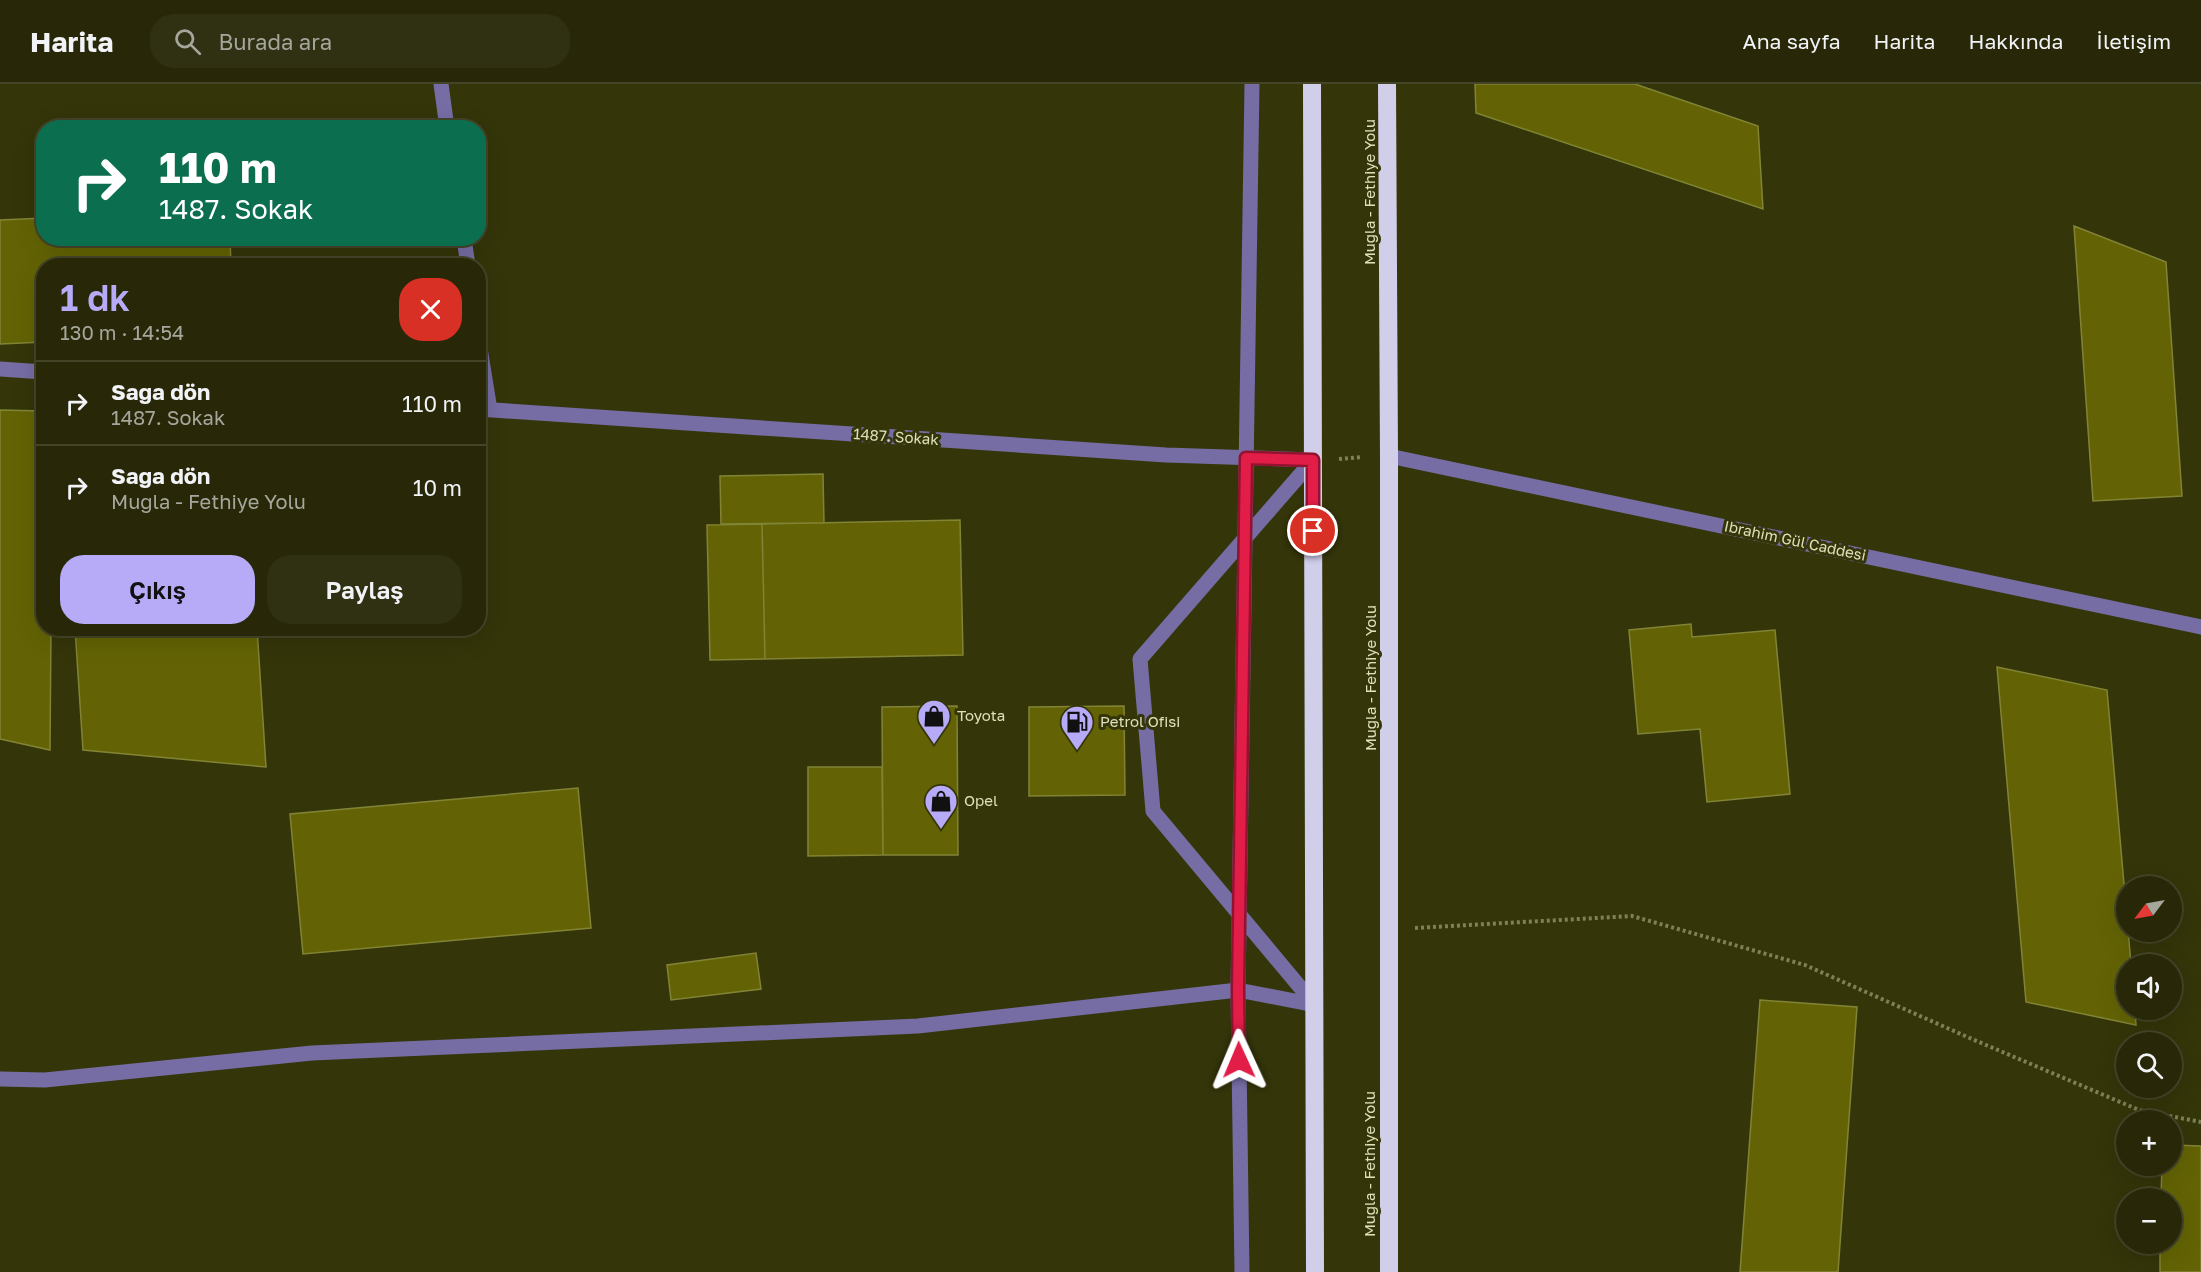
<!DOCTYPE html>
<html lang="tr">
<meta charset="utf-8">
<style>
:root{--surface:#282808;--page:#303012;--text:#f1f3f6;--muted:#a5a69c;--line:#444429;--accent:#b7abf8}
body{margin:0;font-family:"Golos Text",sans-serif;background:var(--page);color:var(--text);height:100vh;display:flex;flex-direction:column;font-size:22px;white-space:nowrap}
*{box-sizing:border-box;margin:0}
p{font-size:20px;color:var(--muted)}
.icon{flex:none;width:33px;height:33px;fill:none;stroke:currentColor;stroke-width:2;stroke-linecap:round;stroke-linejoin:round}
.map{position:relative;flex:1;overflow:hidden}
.panel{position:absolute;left:36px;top:174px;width:450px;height:378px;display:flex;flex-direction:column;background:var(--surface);border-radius:24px;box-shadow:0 6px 24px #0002,0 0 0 2px var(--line)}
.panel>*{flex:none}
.guide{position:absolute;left:36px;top:36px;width:450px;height:126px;border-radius:24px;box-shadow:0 6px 24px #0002,0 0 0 2px var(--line);background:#0b6e4f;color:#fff;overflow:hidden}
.needle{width:39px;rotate:238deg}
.controls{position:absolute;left:2116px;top:792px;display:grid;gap:12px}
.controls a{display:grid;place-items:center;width:66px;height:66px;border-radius:50%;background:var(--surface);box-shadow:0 6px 24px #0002,0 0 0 2px var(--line);font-size:30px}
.pin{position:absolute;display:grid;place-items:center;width:51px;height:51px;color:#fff;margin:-26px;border:3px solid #fff;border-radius:50%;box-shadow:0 2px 6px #0007}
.me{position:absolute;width:66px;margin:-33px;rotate:359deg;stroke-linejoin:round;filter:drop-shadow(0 0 4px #0008)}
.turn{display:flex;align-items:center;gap:21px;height:126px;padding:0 24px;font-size:27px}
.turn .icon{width:78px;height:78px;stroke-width:2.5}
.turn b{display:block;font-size:42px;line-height:51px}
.round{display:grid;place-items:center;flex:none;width:63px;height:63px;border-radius:24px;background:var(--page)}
.headline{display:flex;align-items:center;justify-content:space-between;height:102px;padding:0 24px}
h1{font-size:36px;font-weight:600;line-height:45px;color:var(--accent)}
.cta{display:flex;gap:12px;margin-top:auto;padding:12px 24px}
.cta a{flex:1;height:69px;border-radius:24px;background:var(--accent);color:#111;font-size:24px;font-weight:600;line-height:69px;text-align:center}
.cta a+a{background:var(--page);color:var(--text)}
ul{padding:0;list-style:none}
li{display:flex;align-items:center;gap:18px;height:84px;padding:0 24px;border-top:2px solid var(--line)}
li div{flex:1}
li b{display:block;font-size:22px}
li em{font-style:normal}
header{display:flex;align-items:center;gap:36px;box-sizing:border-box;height:84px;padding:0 30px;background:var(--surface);border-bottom:2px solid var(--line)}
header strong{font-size:28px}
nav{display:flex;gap:33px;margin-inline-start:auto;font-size:21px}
.search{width:420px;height:54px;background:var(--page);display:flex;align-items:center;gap:15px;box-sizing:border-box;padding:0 21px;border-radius:24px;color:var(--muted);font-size:22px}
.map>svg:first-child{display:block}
.building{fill:#636305;stroke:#828435;stroke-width:1.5}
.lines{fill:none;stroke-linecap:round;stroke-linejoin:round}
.path{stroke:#7e8056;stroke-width:4;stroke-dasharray:3 3;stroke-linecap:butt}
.minor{stroke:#756da4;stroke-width:15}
.highway{stroke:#d1ceea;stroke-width:18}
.route-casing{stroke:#92132f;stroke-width:15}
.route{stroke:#e11d48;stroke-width:10}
.labels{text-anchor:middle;stroke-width:6;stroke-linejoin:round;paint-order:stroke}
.street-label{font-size:15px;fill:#dde0b9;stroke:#35350a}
.poi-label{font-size:15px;fill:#dde0b9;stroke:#35350a;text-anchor:start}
</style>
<header>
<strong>Harita</strong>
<div class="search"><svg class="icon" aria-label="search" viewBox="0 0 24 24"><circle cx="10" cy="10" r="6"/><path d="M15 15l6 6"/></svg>Burada ara</div>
<nav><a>Ana sayfa</a><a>Harita</a><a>Hakkında</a><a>İletişim</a></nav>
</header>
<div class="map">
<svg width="2201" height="1188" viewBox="0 0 2201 1188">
<rect width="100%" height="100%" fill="#35350a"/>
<path class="building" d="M1475 0H1635L1758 42 1763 125 1476 29Z
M44 134V154H230L231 182H44V258L0 260V136Z
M2074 142 2166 178 2182 412 2093 417Z
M0 326 44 327V544H51L50 666 0 655Z
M823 390 824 439 721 440 720 392Z
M960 436 963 571 765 575 762 440Z
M762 440 765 575 710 576 707 441Z
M1691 540 1692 553 1775 546 1790 710 1707 718 1700 645 1638 650 1629 546Z
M75 544H257L266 683 83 666Z
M1997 583 2107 606 2131 880H2127V926H2135L2136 941 2026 918Z
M957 622 958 771H883L882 623Z
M1124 622 1125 711 1029 712V623Z
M808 683H882L883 771 808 772Z
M578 704 591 844 303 870 290 730Z
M756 869 761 905 671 916 667 881Z
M1760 916 1857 923 1838 1188H1740Z
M2172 1061 2201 1062V1188H2160V1160H2172V1114H2161L2162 1082H2172Z"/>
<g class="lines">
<path class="path" d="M1339 375 1362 373
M1415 844 1632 832 1805 881 1972 955 2139 1026 2201 1038"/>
<path class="minor" d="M441 0 447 44
M464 154 468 182
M478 252 490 326
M0 285 44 288
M478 325 1166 371 1313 376
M1389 372 2201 543
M1313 376 1140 575 1153 727 1315 921
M0 995 45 996 312 969 918 942 1238 906 1315 921
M1242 1188 1238 906 1252 0"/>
<path class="highway" d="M1312 0 1315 1188
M1387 0 1389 372V1188"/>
</g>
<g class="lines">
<defs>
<path id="route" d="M1239 976 1238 906 1246 374 1313 376V447"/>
</defs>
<use href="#route" class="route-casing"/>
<use href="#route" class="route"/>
</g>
<defs>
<symbol id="shop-pin" viewBox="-11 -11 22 30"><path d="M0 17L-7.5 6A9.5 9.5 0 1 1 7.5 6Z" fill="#b7abf8" stroke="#35350a"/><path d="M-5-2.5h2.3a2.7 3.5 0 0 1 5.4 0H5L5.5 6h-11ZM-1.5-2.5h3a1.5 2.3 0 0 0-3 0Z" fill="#111"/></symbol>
<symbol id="fuel-pin" viewBox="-11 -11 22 30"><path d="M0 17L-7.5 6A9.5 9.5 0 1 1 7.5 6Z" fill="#b7abf8" stroke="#35350a"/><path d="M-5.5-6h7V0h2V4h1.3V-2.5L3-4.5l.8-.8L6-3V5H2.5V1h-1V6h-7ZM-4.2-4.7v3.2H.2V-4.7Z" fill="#111"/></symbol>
</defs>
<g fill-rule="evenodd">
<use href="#shop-pin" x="915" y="613" width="38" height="52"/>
<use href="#fuel-pin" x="1058" y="619" width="38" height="52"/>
<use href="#shop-pin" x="922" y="698" width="38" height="52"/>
</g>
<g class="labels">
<g class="street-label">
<text transform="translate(1370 108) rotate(-90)" y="5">Muğla - Fethiye Yolu</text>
<text transform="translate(896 353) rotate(4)" y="5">1487. Sokak</text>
<text transform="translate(1795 457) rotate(12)" y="5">Ibrahim Gül Caddesi</text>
<text transform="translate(1371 594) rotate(-90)" y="5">Muğla - Fethiye Yolu</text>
<text transform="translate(1370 1080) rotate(-90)" y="5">Muğla - Fethiye Yolu</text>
</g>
<g class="poi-label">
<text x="957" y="637">Toyota</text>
<text x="1100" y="643">Petrol Ofisi</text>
<text x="964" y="722">Opel</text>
</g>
</g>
</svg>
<div class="controls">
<a><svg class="needle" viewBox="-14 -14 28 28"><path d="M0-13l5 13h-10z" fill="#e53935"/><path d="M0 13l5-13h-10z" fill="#a5a69c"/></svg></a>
<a><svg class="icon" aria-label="sound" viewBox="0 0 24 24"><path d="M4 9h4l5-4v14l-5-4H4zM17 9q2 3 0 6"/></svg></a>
<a><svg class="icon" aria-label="search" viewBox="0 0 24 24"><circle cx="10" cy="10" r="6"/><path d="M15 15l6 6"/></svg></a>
<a>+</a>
<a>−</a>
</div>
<div class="pin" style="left:1313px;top:447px;background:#d93025"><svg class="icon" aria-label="arrive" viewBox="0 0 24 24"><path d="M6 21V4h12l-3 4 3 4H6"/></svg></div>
<svg class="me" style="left:1239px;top:976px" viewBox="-20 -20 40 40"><path d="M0-17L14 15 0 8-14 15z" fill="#e11d48" stroke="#fff" stroke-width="4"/></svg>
<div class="guide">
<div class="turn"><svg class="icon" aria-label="right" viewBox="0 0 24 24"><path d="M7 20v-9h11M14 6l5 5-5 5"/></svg><div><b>110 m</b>1487. Sokak</div></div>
</div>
<section class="panel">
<div class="headline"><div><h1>1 dk</h1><p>130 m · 14:54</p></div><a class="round" style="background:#d93025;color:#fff"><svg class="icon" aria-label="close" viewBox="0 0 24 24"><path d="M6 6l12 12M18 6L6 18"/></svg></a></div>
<ul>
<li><svg class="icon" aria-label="right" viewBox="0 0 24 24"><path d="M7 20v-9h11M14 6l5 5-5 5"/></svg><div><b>Sağa dön</b><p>1487. Sokak</p></div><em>110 m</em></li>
<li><svg class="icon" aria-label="right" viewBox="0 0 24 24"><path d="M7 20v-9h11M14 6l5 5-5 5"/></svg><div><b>Sağa dön</b><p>Muğla - Fethiye Yolu</p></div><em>10 m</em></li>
</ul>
<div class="cta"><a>Çıkış</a><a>Paylaş</a></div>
</section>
</div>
